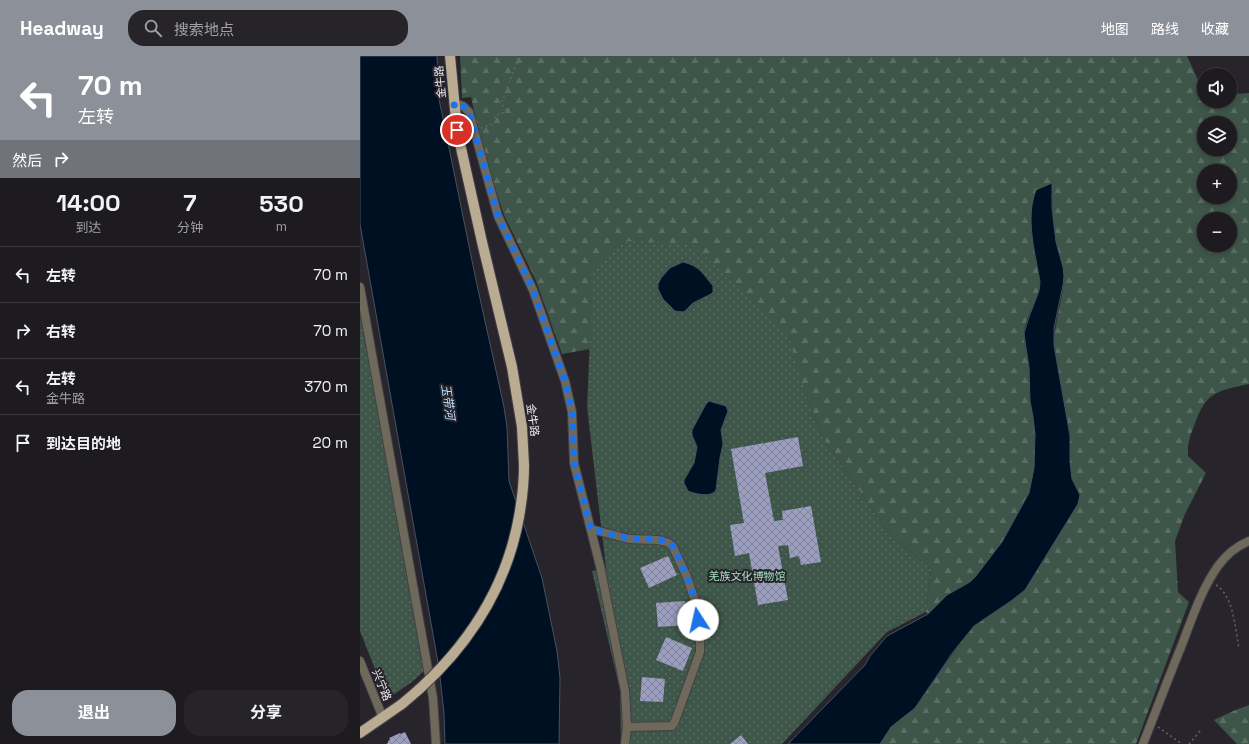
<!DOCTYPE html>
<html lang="zh">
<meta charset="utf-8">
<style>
:root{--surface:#1e1b20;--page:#262429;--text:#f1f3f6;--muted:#a1a1a5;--line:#3c393e;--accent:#8c9099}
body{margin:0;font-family:"Space Grotesk","Noto Sans SC",sans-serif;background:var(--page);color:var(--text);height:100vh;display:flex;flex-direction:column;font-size:15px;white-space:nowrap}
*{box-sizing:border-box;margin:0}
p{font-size:13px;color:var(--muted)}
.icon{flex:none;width:22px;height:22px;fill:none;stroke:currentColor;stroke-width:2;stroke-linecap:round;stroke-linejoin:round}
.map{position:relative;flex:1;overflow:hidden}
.sheet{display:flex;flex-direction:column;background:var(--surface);width:360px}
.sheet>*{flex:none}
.hud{background:#8c9099;color:#fff;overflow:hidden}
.buttons{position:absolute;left:837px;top:12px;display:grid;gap:8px}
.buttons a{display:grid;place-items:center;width:40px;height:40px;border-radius:50%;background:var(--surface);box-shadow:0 2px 6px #0003,0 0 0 1px var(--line);font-size:20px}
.pin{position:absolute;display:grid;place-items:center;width:34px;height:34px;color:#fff;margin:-17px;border:2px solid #fff;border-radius:50%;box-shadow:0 1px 4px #0007}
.me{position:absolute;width:44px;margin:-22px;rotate:350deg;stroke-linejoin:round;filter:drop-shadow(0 0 3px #0008)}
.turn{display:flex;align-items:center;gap:14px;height:84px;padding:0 12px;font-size:18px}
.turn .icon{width:52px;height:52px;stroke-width:2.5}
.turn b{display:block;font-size:28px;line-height:34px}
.then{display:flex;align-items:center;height:38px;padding:0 12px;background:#0003;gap:8px;font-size:15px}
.eta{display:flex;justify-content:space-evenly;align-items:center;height:68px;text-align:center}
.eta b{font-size:24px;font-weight:700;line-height:28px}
.cta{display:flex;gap:8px;margin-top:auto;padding:8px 12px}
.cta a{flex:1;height:46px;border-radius:16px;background:var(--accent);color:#fff;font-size:16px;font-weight:700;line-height:46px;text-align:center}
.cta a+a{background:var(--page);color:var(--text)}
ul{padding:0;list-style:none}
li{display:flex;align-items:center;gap:12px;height:56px;padding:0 12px;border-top:1px solid var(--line)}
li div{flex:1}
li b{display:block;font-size:15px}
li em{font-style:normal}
header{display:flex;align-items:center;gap:24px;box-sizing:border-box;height:56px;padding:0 20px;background:var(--accent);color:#fff}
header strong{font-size:19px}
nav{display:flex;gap:22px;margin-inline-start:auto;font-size:14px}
.search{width:280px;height:36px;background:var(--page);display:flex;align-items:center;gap:10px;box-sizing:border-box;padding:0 14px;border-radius:16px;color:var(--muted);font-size:15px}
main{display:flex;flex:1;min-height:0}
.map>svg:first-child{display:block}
.forest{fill:url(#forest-firs);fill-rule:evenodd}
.park{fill:url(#park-dots)}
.water{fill:#001023;stroke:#475160}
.building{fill:url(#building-cross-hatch)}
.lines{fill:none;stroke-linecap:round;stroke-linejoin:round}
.minor-casing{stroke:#444047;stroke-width:10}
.major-casing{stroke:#444047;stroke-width:12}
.path{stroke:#666269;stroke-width:1.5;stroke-dasharray:2 3;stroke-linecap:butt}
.minor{stroke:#6f695c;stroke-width:8}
.major{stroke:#b9ac92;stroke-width:10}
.major-bridge-casing{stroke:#444047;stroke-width:12;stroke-linecap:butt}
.major-bridge{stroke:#b9ac92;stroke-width:10}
.route{stroke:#1a73e8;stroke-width:7;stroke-dasharray:0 12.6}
.labels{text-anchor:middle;stroke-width:4;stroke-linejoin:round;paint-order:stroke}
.street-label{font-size:11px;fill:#edeaf0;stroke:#28242b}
.park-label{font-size:11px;fill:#a3e0c0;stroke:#28242b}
.water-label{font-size:12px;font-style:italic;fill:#b9dcff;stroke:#28242b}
</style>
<header>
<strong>Headway</strong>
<div class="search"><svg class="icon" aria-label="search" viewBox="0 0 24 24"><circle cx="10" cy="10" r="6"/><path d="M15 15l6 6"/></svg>搜索地点</div>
<nav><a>地图</a><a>路线</a><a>收藏</a></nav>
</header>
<main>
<section class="sheet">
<div class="hud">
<div class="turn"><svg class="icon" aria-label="left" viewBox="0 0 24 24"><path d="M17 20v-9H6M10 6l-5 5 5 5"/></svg><div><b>70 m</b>左转</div></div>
<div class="then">然后<svg class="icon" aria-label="right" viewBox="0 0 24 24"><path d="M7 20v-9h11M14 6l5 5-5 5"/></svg></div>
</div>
<div class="eta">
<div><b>14:00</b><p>到达</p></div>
<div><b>7</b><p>分钟</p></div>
<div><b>530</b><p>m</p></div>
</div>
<ul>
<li><svg class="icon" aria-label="left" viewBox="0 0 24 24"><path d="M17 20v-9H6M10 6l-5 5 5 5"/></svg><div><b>左转</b></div><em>70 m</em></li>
<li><svg class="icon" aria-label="right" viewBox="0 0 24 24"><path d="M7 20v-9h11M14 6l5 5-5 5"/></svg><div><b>右转</b></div><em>70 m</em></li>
<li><svg class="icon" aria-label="left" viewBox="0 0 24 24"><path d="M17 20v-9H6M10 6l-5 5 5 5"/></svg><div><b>左转</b><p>金牛路</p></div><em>370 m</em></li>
<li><svg class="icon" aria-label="arrive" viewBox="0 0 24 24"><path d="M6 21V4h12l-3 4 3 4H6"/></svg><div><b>到达目的地</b></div><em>20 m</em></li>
</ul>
<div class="cta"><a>退出</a><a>分享</a></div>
</section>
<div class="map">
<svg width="889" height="688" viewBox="0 0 889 688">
<defs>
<pattern id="forest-firs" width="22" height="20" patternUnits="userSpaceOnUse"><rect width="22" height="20" fill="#3e5549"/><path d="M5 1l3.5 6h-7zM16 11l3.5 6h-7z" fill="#5a6e64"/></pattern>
<pattern id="park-dots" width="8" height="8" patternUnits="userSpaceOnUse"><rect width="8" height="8" fill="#3e5549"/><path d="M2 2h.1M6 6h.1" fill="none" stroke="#5a6e64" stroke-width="1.8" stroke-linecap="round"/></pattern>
<pattern id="building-cross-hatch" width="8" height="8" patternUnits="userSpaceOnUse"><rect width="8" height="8" fill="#9b9ebe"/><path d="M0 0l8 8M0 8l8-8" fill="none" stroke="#82849b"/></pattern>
</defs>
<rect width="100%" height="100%" fill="#28242b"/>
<path class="forest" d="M100 0H827L843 35 844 36V45H870V40L873 38 889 37V328C856 335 846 336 834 370 830 380 827 389 828 400L846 417 825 458 815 485 818 536 829 546 776 688H520L531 671 538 664 552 655 604 582 614 570 622 564 720 439 712 423 694 289C694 265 704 242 704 219 703 207 697 197 696 186 693 166 692 147 692 127L671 173 680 226C679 244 665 259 664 278 664 289 668 300 669 311 670 321 669 331 670 341 670 348 673 355 674 362 677 387 676 414 669 437L642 486 616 520 610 526 594 535 568 558 566 556 571 513 530 479 462 380 446 340 266 185 234 213 230 293 202 298 176 225 144 159 122 92 111 41 102 42ZM844 67H870V93H844ZM844 115H870V141H844ZM844 163H870V189H844Z
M889 649V688H877L854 664 873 655Z"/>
<path class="park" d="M266 185 332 188 429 282 446 340 462 380 530 479 571 513 566 556 527 576 422 688H261L260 634 232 515 246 512 227 351 233 213Z
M0 258 65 614 52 626 30 641 24 636 0 575Z"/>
<path class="water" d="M0 0H77L79 43 117 229 144 351 147 371 149 425 182 522 197 595 200 622 199 688H85L84 657 79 612 0 168Z
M692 127V152L696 186 703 211 704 220 703 229 694 272V289L710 380V406L712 423 720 439 718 448 665 534 651 545 614 570 593 596 555 652 531 671 520 688H428L505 609 510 600 527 580 568 558 587 539 610 526 616 520 642 486 669 437 674 412 675 378 673 361 670 345 669 311 665 285 664 277 669 261 679 235 680 226C675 195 665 163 676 134Z
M323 206C340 210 343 218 353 230V236L351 238 333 247 325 255 323 256 315 255 303 243 298 233V228L301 222 310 212Z
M349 345 366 350 368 355 361 374 363 388 360 402 356 434C352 442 335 438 328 435L324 427V424L334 407 337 391 332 379V374L346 348Z"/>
<path class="building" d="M438 381 443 410 405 417 414 465 423 464 422 455 451 450 461 506 441 509 439 500 430 502 428 489 418 490 428 544 398 549 389 497 375 500 370 469 384 467 371 393Z
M308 500 317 519 289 532 280 512Z
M325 545 327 569 298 571 296 547Z
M306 581 332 592 323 615 296 604Z
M282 621 305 623 303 646 280 645Z
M45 676 51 688H26L28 687V685L30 684 29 682 40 677V678Z
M381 679 388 688H370Z"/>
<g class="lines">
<defs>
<path id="minor" d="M94 47 103 50 109 56 138 160 173 234 205 325 212 356 214 407 240 510 265 635 267 671 265 688
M0 231 73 642 76 688
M231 473 269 483 298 484 309 487 313 491 327 521 336 548 340 579V596L315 665 312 670 267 671
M0 605 23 662
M783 688C796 655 808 623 821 591 832 563 841 534 858 510 866 499 877 490 889 485"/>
<path id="major" d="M90 0 97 74 122 186 152 311 162 371 164 410
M0 677 42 648"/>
</defs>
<use href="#minor" class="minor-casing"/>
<use href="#major" class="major-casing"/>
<path class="path" d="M121 72 134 68 136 66 135 60 145 56 146 53 142 49V46L159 0
M856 529C874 540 875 573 879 592
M798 671 822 688
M829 688 841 674"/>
<use href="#minor" class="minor"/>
<use href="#major" class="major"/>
<defs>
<path id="major-bridge" d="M42 648C102 599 145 538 159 461 162 444 164 427 164 410"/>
</defs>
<use href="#major-bridge" class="major-bridge-casing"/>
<use href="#major-bridge" class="major-bridge"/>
</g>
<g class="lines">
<path class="route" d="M97 74 94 47 103 50 109 56 138 160 173 234 205 325 212 356 214 407 231 473C243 476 255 480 268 482 283 485 302 479 313 490 325 515 334 536 338 564"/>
</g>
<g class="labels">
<g class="street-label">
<text transform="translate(80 26) rotate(-95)" y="4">金牛路</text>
<text transform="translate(173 364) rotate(82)" y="4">金牛路</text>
<text transform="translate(22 629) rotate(68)" y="4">兴宁路</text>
</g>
<g class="park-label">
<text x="387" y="524">羌族文化博物馆</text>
</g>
<g class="water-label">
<text transform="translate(88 346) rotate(82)" y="4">玉带河</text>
</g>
</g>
</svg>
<div class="buttons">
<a><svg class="icon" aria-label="sound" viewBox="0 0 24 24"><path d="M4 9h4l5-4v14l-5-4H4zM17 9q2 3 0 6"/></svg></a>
<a><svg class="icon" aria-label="layers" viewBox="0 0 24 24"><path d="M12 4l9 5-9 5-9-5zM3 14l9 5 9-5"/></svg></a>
<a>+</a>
<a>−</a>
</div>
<div class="pin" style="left:97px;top:74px;background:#d93025"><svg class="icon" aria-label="arrive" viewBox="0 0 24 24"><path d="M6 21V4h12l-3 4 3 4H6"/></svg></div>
<svg class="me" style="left:338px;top:564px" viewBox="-20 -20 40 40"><circle r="19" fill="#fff"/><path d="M0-13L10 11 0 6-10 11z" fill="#1a73e8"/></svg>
</div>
</main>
